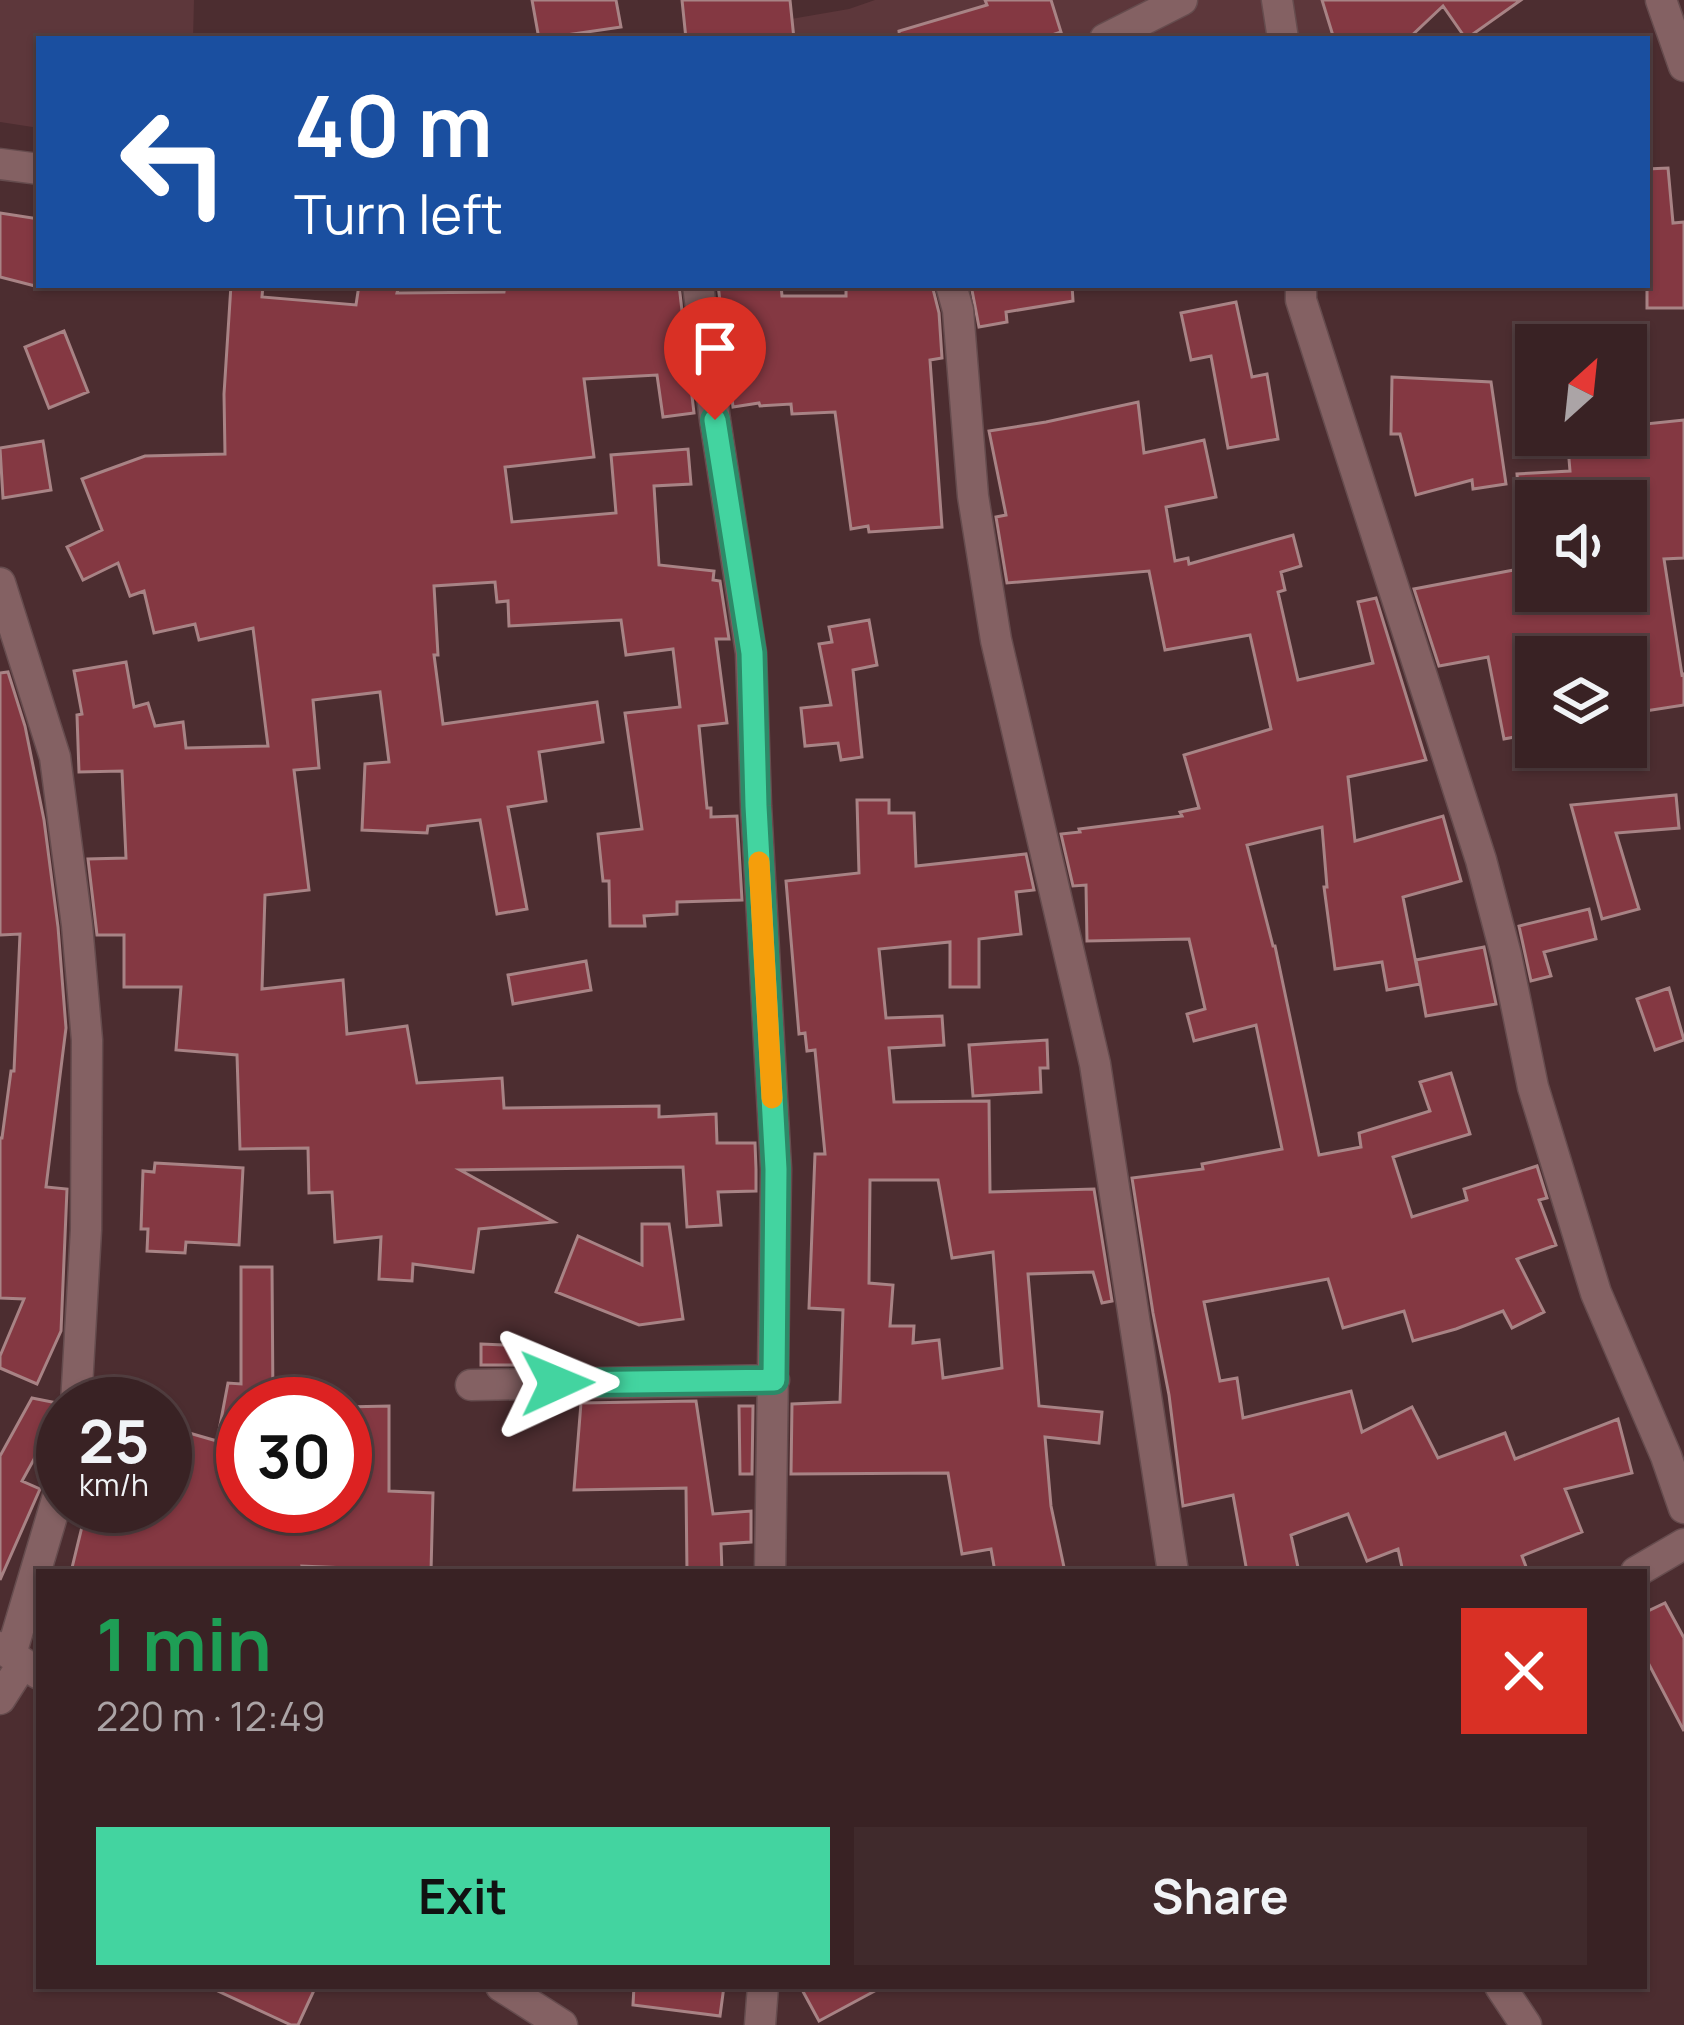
<!DOCTYPE html>
<meta charset="utf-8">
<style>
:root{--surface:#392224;--page:#402a2c;--text:#f1f3f6;--muted:#aba4a6;--line:#533f41;--accent:#43d4a0}
body{margin:0;font-family:Manrope,sans-serif;background:var(--page);color:var(--text);height:100vh;display:flex;flex-direction:column;font-size:45px;white-space:nowrap}
*{box-sizing:border-box;margin:0}
p{font-size:39px;color:var(--muted)}
.icon{flex:none;width:66px;height:66px;fill:none;stroke:currentColor;stroke-width:2;stroke-linecap:round;stroke-linejoin:round}
.map{position:relative;flex:1;overflow:hidden}
.details{position:absolute;left:36px;top:1569px;width:1611px;height:420px;display:flex;flex-direction:column;background:var(--surface);border-radius:0px;box-shadow:0 3px 9px #0004,0 0 0 3px var(--line)}
.details>*{flex:none}
.hud{position:absolute;left:36px;top:36px;width:1614px;height:252px;border-radius:0px;box-shadow:0 3px 9px #0004,0 0 0 3px var(--line);background:#1a4fa0;color:#fff;overflow:hidden}
.needle{width:78px;rotate:27deg}
.controls{position:absolute;left:1515px;top:324px;display:grid;gap:24px}
.controls a{display:grid;place-items:center;width:132px;height:132px;border-radius:0px;background:var(--surface);box-shadow:0 3px 9px #0004,0 0 0 3px var(--line);font-size:60px}
.speed{position:absolute;left:36px;top:1377px;display:flex;gap:24px;font-size:60px;font-weight:700;text-align:center}
.speed>*{display:grid;place-content:center;width:156px;height:156px;border-radius:50%;background:var(--surface);box-shadow:0 3px 9px #0004,0 0 0 3px var(--line);line-height:1}
.speed small{font-size:30px;font-weight:400}
.speed .limit{border:18px solid #d22;background:#fff;color:#111}
.pin{position:absolute;display:grid;place-items:center;width:102px;height:102px;color:#fff;margin:-123px -51px;border-radius:50% 50% 50% 0;rotate:-45deg;box-shadow:0 0 12px #0007}
.pin .icon{rotate:45deg}
.me{position:absolute;width:132px;margin:-66px;rotate:89deg;stroke-linejoin:round;filter:drop-shadow(0 0 9px #0008)}
.turn{display:flex;align-items:center;gap:42px;height:252px;padding:0 60px;font-size:54px}
.turn .icon{width:156px;height:156px;stroke-width:2.5}
.turn b{display:block;font-size:84px;line-height:102px}
.round{display:grid;place-items:center;flex:none;width:126px;height:126px;border-radius:0px;background:var(--page)}
.overview{display:flex;align-items:center;justify-content:space-between;height:204px;padding:0 60px}
h1{font-size:72px;font-weight:700;line-height:90px;color:#1e9e55}
.button{display:flex;gap:24px;margin-top:auto;padding:24px 60px}
.button a{flex:1;height:138px;border-radius:0px;background:var(--accent);color:#111;font-size:48px;font-weight:700;line-height:138px;text-align:center}
.button a+a{background:var(--page);color:var(--text)}
.map>svg:first-child{display:block}
.built{fill:#5d373b}
.building{fill:#843842;stroke:#a88385;stroke-width:3;fill-rule:evenodd}
.lines{fill:none;stroke-linecap:round;stroke-linejoin:round}
.minor-casing{stroke:#664c4e;stroke-width:33}
.minor{stroke:#846163;stroke-width:30}
.route-casing{stroke:#2c8a68;stroke-width:30}
.route{stroke:#43d4a0;stroke-width:21}
.slow{stroke:#f59e0b;stroke-width:21}
</style>
<div class="map">
<svg width="1684" height="2025" viewBox="0 0 1684 2025">
<rect width="100%" height="100%" fill="#4c2d30"/>
<path class="built" d="M0 0H194L193 39H39V128L0 122Z
M875 0H1385L1339 39H674L849 9Z"/>
<path class="building" d="M532 0H616L621 27 539 39Z
M682 0H790L794 39H686Z
M985 0H1051L1061 32 1040 39H900L899 31 987 5Z
M1322 0H1521L1466 39 1443 6 1408 39H1334Z
M1668 168 1673 223 1684 222V308H1647V169Z
M0 213 39 219V287L0 277Z
M231 285H263L262 297 356 305 359 285H399L397 293 504 292 505 285H679L694 413 663 417 657 375 584 379 594 457 505 467 512 522 616 513 611 455 688 449 691 484 654 486 659 565 714 571 713 580 720 581 729 639H716L727 723 699 726 707 808H711V817L737 816 742 900 677 902V914L644 916 645 926H610L609 881H603L598 834 642 829 625 713 680 707 673 649 626 655 621 620 509 626 508 601 497 602 495 582 434 586 438 655H434L443 724 597 702 603 742 539 752 546 801 508 807 527 909 497 914 480 820 428 826 427 833 362 830 365 764 389 762 380 692 313 700 319 768 294 770 309 890 265 895 262 989 343 980 347 1034 407 1026 417 1083 502 1078 504 1108 659 1106V1117L716 1114 717 1143H755L756 1169V1191L718 1192 721 1225 687 1227 683 1167 460 1170 554 1222 479 1229 473 1272 413 1264 412 1281 379 1279 381 1237 335 1242 332 1192 309 1193 308 1148 240 1149 237 1055 176 1050 181 987H124V935H97L88 859 126 858 122 771 79 772 77 715 82 714 74 671 126 662 134 707 148 703 155 726 183 722 186 748 268 746 253 628 199 640 195 624 154 633 144 591 130 596 118 563 83 580 67 547 102 530 82 479 145 456 225 454 224 394Z
M718 285H781L782 296H846V285H932L939 313 942 358 930 360 942 527 869 532 868 526 851 529 835 412 792 414 791 404 760 406 759 403 733 407Z
M971 285H1072L1073 301 1006 312 1007 322 979 327Z
M1236 302 1252 377 1267 374 1278 439 1228 448 1211 356 1191 360 1181 313Z
M64 331 88 392 49 408 25 347Z
M1392 377 1491 382 1506 484 1473 489 1472 480 1416 495 1400 434H1391Z
M1138 402 1144 453 1204 440 1216 497 1166 507 1175 561 1188 558 1189 564 1293 535 1301 566 1281 572 1285 590 1278 592 1298 680 1373 663 1358 602 1376 598 1426 760 1348 777 1355 841 1443 816 1461 881 1403 897 1420 984 1387 990 1382 962 1335 969 1324 887H1327L1322 827 1247 845 1273 946H1275L1319 1155 1361 1147 1359 1133 1430 1111 1420 1082 1451 1073 1470 1134 1393 1157 1412 1217 1467 1200 1464 1189 1537 1166 1547 1198 1539 1200 1556 1245 1517 1259 1544 1312 1512 1328 1503 1311 1456 1329 1413 1341 1404 1311 1343 1328 1328 1279 1204 1302 1220 1381 1237 1378 1243 1418 1351 1391 1362 1432 1412 1407 1438 1458 1505 1433 1515 1459 1618 1419 1632 1473 1565 1489 1582 1532 1522 1556 1528 1572H1403L1398 1549 1367 1561 1348 1514 1291 1535 1299 1572H1247L1233 1495 1183 1506 1169 1395 1153 1313 1132 1178 1203 1169 1202 1164 1282 1149 1256 1025 1194 1041 1187 1014 1205 1009 1189 939 1087 941 1086 885 1073 886 1061 834 1080 832 1079 829 1182 816 1180 812 1199 808 1184 755 1271 729 1250 635 1165 650 1149 571 1007 583 996 517 1006 515 989 431 1046 422Z
M1684 420V558L1664 559 1682 675 1684 674V705L1626 714V657H1603L1599 635 1534 647 1529 650 1536 685V733L1504 739 1488 657 1439 666 1414 589 1519 569 1520 572 1536 569V591L1626 592V497L1519 501 1517 474 1570 471 1567 435H1626V426Z
M43 441 51 490 3 498 0 448Z
M869 620 877 665 853 670 862 757 841 760 838 743 805 746 801 708 831 705 819 644 832 642 829 627Z
M8 672 25 726 44 820 58 927 66 1028 46 1187 67 1189 61 1331 37 1384 0 1368V1356L24 1299 0 1298V1138H2L11 1071H14L20 934 0 935V673Z
M1676 795 1679 828 1616 833 1639 909 1602 919 1571 805Z
M857 800H889V813H914L916 866 1026 854 1034 890 1016 892 1021 934 979 939V987H950V942L879 949 886 1018 942 1016 944 1045 889 1048 894 1102 989 1101 990 1192 1094 1189 1112 1301 1102 1303 1093 1272 1028 1274 1039 1406 1102 1412 1099 1443 1045 1437 1051 1506 1065 1572H995L991 1549 962 1554 948 1473 791 1474 792 1404 840 1402 843 1310 809 1308 815 1154H825L815 1050 807 1051 805 1033 799 1034 786 881 859 873ZM870 1180H938L952 1258 993 1252 1002 1368 943 1378 939 1340 913 1343 914 1326H890L893 1285 869 1283Z
M1589 909 1596 939 1544 952 1551 976 1531 981 1519 926Z
M1484 947 1496 1004 1426 1016 1416 960Z
M586 961 591 990 513 1004 508 975Z
M1669 988 1684 1040 1655 1050 1637 999Z
M1047 1040 1048 1068H1040L1041 1092 973 1096 969 1045Z
M155 1163 243 1168 239 1245 186 1242 185 1253 147 1251 148 1229H141L143 1171 154 1172Z
M642 1224H669L683 1319 639 1325 556 1292 578 1236 642 1265Z
M241 1267H272L273 1404H243V1506H345V1407L389 1406V1491L433 1493 431 1572H371V1569L302 1566 303 1572H71L87 1506H165V1426L217 1441 228 1383 241 1384Z
M481 1344 531 1346 530 1365H481Z
M32 1398 57 1403V1407L54 1423 22 1481 40 1489 0 1580V1456Z
M696 1401 713 1514 751 1511V1542L721 1544 722 1572H687L686 1488 574 1490 581 1403Z
M739 1406H753L752 1474H740Z
M1665 1603 1684 1638V1731L1644 1655V1613Z
M207 1986H316L298 2025H291Z
M634 1986H724L720 2016 633 2005Z
M800 1986H884L819 2021Z"/>
<g class="lines">
<defs>
<path id="minor" d="M1277 0 1283 39
M1661 0 1684 66
M1105 39 1182 0
M0 164 39 169
M698 285 715 420 751 653 756 806 776 1169 770 1572
M951 285 958 310 973 496 996 640 1095 1064 1173 1572
M1301 285V300L1481 860 1506 955 1533 1087 1596 1293 1666 1456 1684 1508
M0 583 55 757 77 925 87 1040 86 1230 76 1404
M471 1385 774 1380
M1636 1572 1684 1544
M0 1647 39 1674
M11 1654 63 1479
M0 1699 23 1663
M501 1986 562 2025
M1500 1986 1526 2025
M760 2025 763 1986"/>
</defs>
<use href="#minor" class="minor-casing"/>
<use href="#minor" class="minor"/>
</g>
<g class="lines">
<defs>
<path id="route" d="M557 1383 774 1380 776 1169 756 806 752 653 715 420"/>
</defs>
<use href="#route" class="route-casing"/>
<use href="#route" class="route"/>
<path class="slow" d="M759 862 772 1098"/>
</g>
</svg>
<div class="controls">
<a><svg class="needle" viewBox="-14 -14 28 28"><path d="M0-13l5 13h-10z" fill="#e53935"/><path d="M0 13l5-13h-10z" fill="#aba4a6"/></svg></a>
<a><svg class="icon" aria-label="sound" viewBox="0 0 24 24"><path d="M4 9h4l5-4v14l-5-4H4zM17 9q2 3 0 6"/></svg></a>
<a><svg class="icon" aria-label="layers" viewBox="0 0 24 24"><path d="M12 4l9 5-9 5-9-5zM3 14l9 5 9-5"/></svg></a>
</div>
<div class="speed"><div>25<small>km/h</small></div><div class="limit">30</div></div>
<div class="pin" style="left:715px;top:420px;background:#d93025"><svg class="icon" aria-label="arrive" viewBox="0 0 24 24"><path d="M6 21V4h12l-3 4 3 4H6"/></svg></div>
<svg class="me" style="left:557px;top:1383px" viewBox="-20 -20 40 40"><path d="M0-17L14 15 0 8-14 15z" fill="#43d4a0" stroke="#fff" stroke-width="4"/></svg>
<div class="hud">
<div class="turn"><svg class="icon" aria-label="left" viewBox="0 0 24 24"><path d="M17 20v-9H6M10 6l-5 5 5 5"/></svg><div><b>40 m</b>Turn left</div></div>
</div>
<section class="details">
<div class="overview"><div><h1>1 min</h1><p>220 m · 12:49</p></div><a class="round" style="background:#d93025;color:#fff"><svg class="icon" aria-label="close" viewBox="0 0 24 24"><path d="M6 6l12 12M18 6L6 18"/></svg></a></div>
<div class="button"><a>Exit</a><a>Share</a></div>
</section>
</div>
